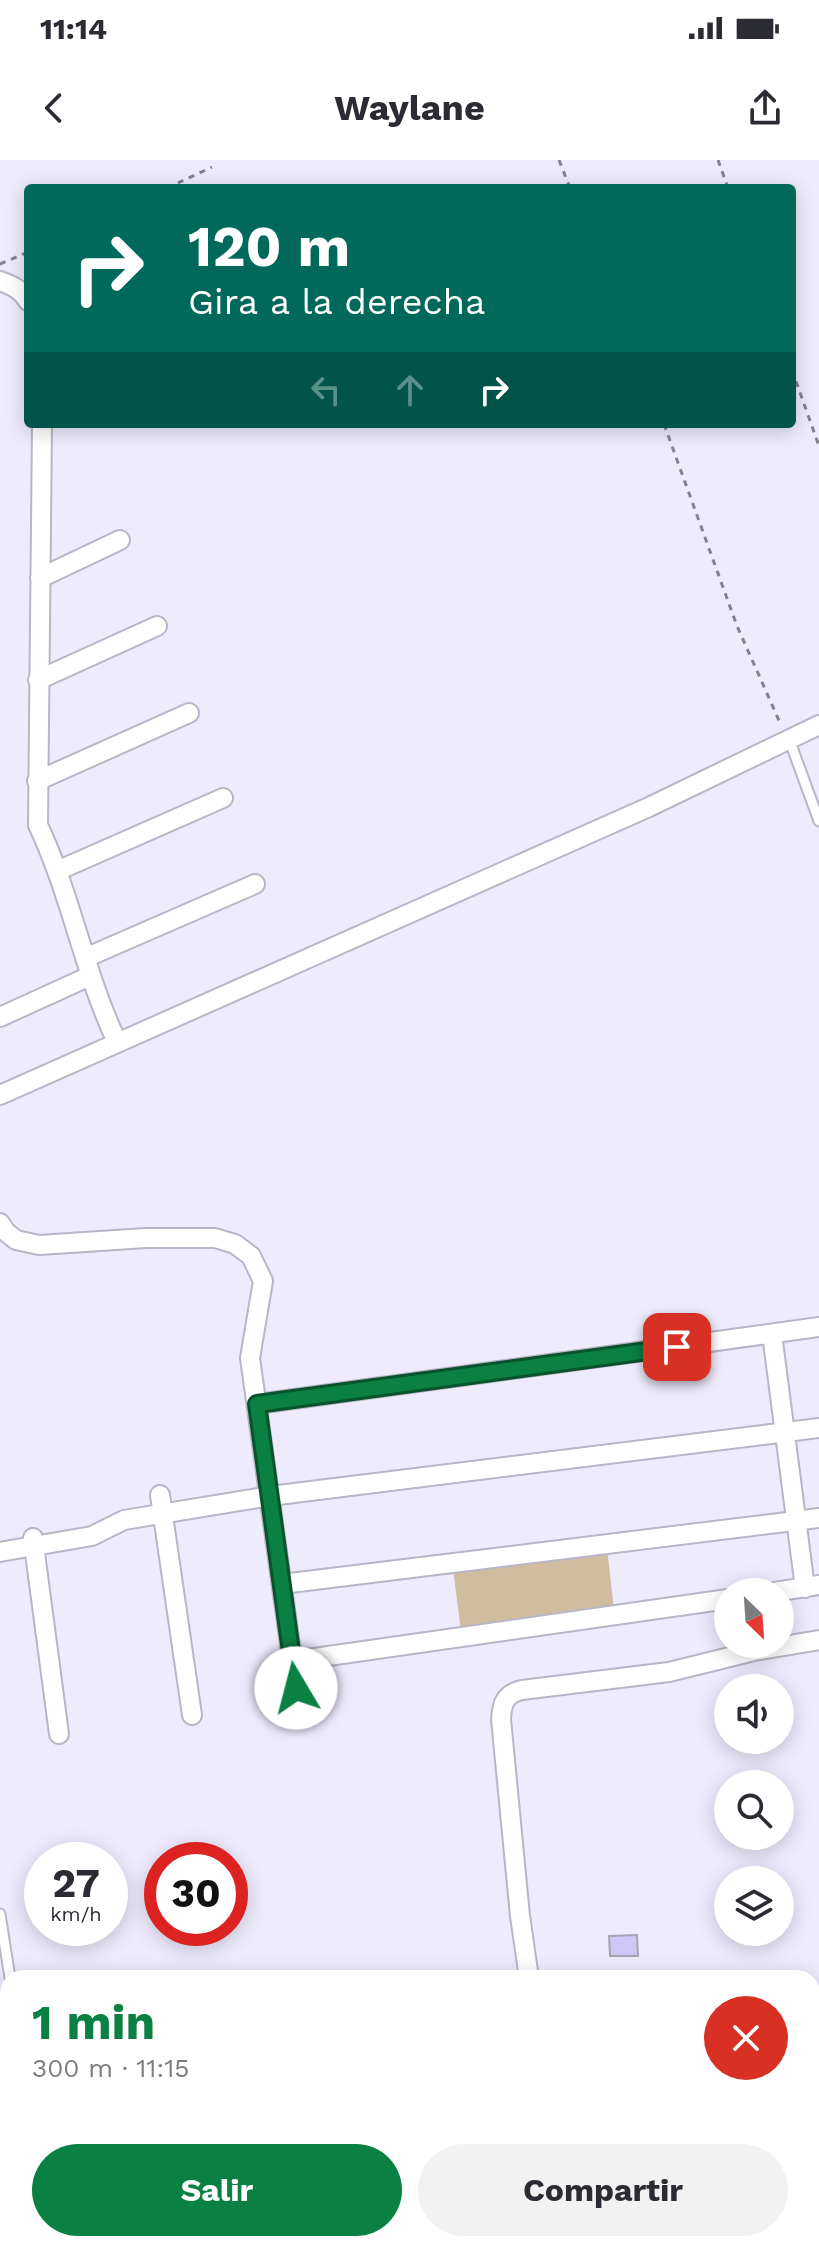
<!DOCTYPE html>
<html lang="es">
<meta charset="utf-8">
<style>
:root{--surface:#fff;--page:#f2f2f3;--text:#2b2b33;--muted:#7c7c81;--accent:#0b8043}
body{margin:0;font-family:"Work Sans",sans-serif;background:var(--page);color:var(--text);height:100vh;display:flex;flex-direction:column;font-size:30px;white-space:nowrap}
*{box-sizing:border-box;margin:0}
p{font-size:26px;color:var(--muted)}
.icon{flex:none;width:44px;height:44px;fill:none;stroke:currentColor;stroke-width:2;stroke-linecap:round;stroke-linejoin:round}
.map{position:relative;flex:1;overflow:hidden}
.sheet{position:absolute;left:0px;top:1810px;width:820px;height:282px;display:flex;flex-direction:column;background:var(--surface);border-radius:24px 24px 0 0;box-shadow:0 4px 20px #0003}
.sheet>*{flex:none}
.guide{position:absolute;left:24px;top:24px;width:772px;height:244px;border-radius:8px;box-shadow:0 4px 20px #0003;background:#00695c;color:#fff;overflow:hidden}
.needle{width:52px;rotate:155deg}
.buttons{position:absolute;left:714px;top:1418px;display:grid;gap:16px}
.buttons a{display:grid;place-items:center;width:80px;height:80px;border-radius:50%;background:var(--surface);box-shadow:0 4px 20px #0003;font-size:40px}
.speed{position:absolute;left:24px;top:1682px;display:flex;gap:16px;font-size:40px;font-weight:700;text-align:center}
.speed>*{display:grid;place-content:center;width:104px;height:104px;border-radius:50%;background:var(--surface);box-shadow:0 4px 20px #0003;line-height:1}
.speed small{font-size:20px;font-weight:400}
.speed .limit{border:12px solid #d22;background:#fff;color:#111}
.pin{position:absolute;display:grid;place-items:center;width:68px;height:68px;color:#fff;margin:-34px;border-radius:16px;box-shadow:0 4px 12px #0006}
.me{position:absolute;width:88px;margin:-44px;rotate:352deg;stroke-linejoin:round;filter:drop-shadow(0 0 6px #0008)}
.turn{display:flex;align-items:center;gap:28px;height:168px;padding:0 32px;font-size:36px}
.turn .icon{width:104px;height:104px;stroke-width:2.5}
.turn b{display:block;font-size:56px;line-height:68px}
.lanes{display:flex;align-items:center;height:76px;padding:0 32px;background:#0003;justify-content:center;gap:40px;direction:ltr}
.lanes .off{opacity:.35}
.round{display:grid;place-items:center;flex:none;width:84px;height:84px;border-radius:42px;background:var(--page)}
.headline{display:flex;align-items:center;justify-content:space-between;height:136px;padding:0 32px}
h1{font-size:48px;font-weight:700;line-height:60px;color:var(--accent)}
.action{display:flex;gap:16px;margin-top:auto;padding:16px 32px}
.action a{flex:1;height:92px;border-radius:48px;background:var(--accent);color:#fff;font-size:32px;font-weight:700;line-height:92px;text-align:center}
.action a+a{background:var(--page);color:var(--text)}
.status{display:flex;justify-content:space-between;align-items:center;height:56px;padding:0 40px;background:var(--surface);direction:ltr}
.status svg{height:22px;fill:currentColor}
header{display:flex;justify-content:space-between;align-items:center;height:104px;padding:0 32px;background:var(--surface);font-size:36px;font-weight:700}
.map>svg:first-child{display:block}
.green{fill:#d2bca0}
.building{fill:#cec6f5;stroke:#a7a4b5;stroke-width:2}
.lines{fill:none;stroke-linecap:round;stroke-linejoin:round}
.service-casing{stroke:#b8b5c6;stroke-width:13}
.minor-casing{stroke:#b8b5c6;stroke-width:22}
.path{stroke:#84828e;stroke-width:3;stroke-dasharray:6 6;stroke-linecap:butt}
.service{stroke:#fff;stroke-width:9}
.minor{stroke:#fff;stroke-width:18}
.route-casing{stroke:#07532c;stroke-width:20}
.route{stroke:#0b8043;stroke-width:14}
</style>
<div class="status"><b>11:14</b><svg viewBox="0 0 49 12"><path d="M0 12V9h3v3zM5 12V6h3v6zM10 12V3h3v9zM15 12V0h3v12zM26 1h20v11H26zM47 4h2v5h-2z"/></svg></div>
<header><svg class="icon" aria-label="back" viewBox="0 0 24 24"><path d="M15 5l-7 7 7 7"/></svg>Waylane<svg class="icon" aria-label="share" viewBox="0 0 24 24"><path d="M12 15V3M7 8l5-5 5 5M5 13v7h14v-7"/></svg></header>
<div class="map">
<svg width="819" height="2091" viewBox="0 0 819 2091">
<rect width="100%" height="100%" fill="#eeebfd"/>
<path class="green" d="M607 1388 614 1449 461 1471 453 1409Z"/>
<path class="building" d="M637 1775 638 1796H610L609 1776Z"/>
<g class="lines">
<defs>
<path id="service" d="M789 579 819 661
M0 1754 10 1818
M0 1878 8 1877
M49 2084 50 2091"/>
<path id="minor" d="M0 121C12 125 22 130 28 141
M42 264 38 665C71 735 84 812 117 882
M40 418 120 380
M38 520 157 466
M37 621 189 553
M57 711 223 638
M85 798 255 724
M0 857 90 816
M0 935 649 647 819 565
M0 1063 6 1072 16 1080 39 1085 146 1078H215L235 1084 251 1096 263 1121 250 1198 296 1528
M772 1174 805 1428
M257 1244 819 1167
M160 1335 192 1555
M33 1378 59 1574
M0 1392 92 1376 124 1360 270 1336 819 1268
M282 1424 819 1358
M774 1432 819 1425
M293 1501 728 1439
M529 1818 520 1756 501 1559C502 1543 505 1534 522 1530L669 1512 754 1491 819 1480
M812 2013 819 2012
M0 2064 8 2063
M191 2084V2091
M567 2084 568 2091"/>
</defs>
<use href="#service" class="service-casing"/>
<use href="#minor" class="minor-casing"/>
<path class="path" d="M559 0 570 28
M718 0 728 28
M167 28 212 7
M0 104 28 92
M792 210 819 286
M664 264 737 466 781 565"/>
<use href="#service" class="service"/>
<use href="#minor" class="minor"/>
</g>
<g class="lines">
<defs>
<path id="route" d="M296 1528 257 1244 677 1187"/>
</defs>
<use href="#route" class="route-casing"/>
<use href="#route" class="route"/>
</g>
</svg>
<div class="buttons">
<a><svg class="needle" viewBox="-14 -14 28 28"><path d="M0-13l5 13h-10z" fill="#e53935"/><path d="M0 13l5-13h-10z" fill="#7c7c81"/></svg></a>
<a><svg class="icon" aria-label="sound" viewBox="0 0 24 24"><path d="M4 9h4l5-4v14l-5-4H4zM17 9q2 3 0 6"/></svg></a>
<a><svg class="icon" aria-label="search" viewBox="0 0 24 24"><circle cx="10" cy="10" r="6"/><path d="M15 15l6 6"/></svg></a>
<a><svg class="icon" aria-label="layers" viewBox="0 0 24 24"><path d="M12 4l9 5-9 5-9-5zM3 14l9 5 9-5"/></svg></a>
</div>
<div class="speed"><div>27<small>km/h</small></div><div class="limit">30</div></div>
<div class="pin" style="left:677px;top:1187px;background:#d93025"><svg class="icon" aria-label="arrive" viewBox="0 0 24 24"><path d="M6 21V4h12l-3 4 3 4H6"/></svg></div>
<svg class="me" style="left:296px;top:1528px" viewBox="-20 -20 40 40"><circle r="19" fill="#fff"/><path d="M0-13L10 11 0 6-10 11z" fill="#0b8043"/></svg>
<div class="guide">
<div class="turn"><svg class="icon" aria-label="right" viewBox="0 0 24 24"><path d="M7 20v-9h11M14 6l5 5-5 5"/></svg><div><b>120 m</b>Gira a la derecha</div></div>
<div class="lanes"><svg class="icon off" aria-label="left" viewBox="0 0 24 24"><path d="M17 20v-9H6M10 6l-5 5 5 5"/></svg><svg class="icon off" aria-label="ahead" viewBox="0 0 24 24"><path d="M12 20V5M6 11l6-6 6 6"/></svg><svg class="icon" aria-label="right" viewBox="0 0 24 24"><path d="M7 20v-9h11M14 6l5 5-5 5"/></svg></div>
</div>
<section class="sheet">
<div class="headline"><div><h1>1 min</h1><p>300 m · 11:15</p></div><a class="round" style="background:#d93025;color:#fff"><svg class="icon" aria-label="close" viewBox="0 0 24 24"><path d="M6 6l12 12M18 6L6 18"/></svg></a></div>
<div class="action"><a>Salir</a><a>Compartir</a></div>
</section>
</div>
